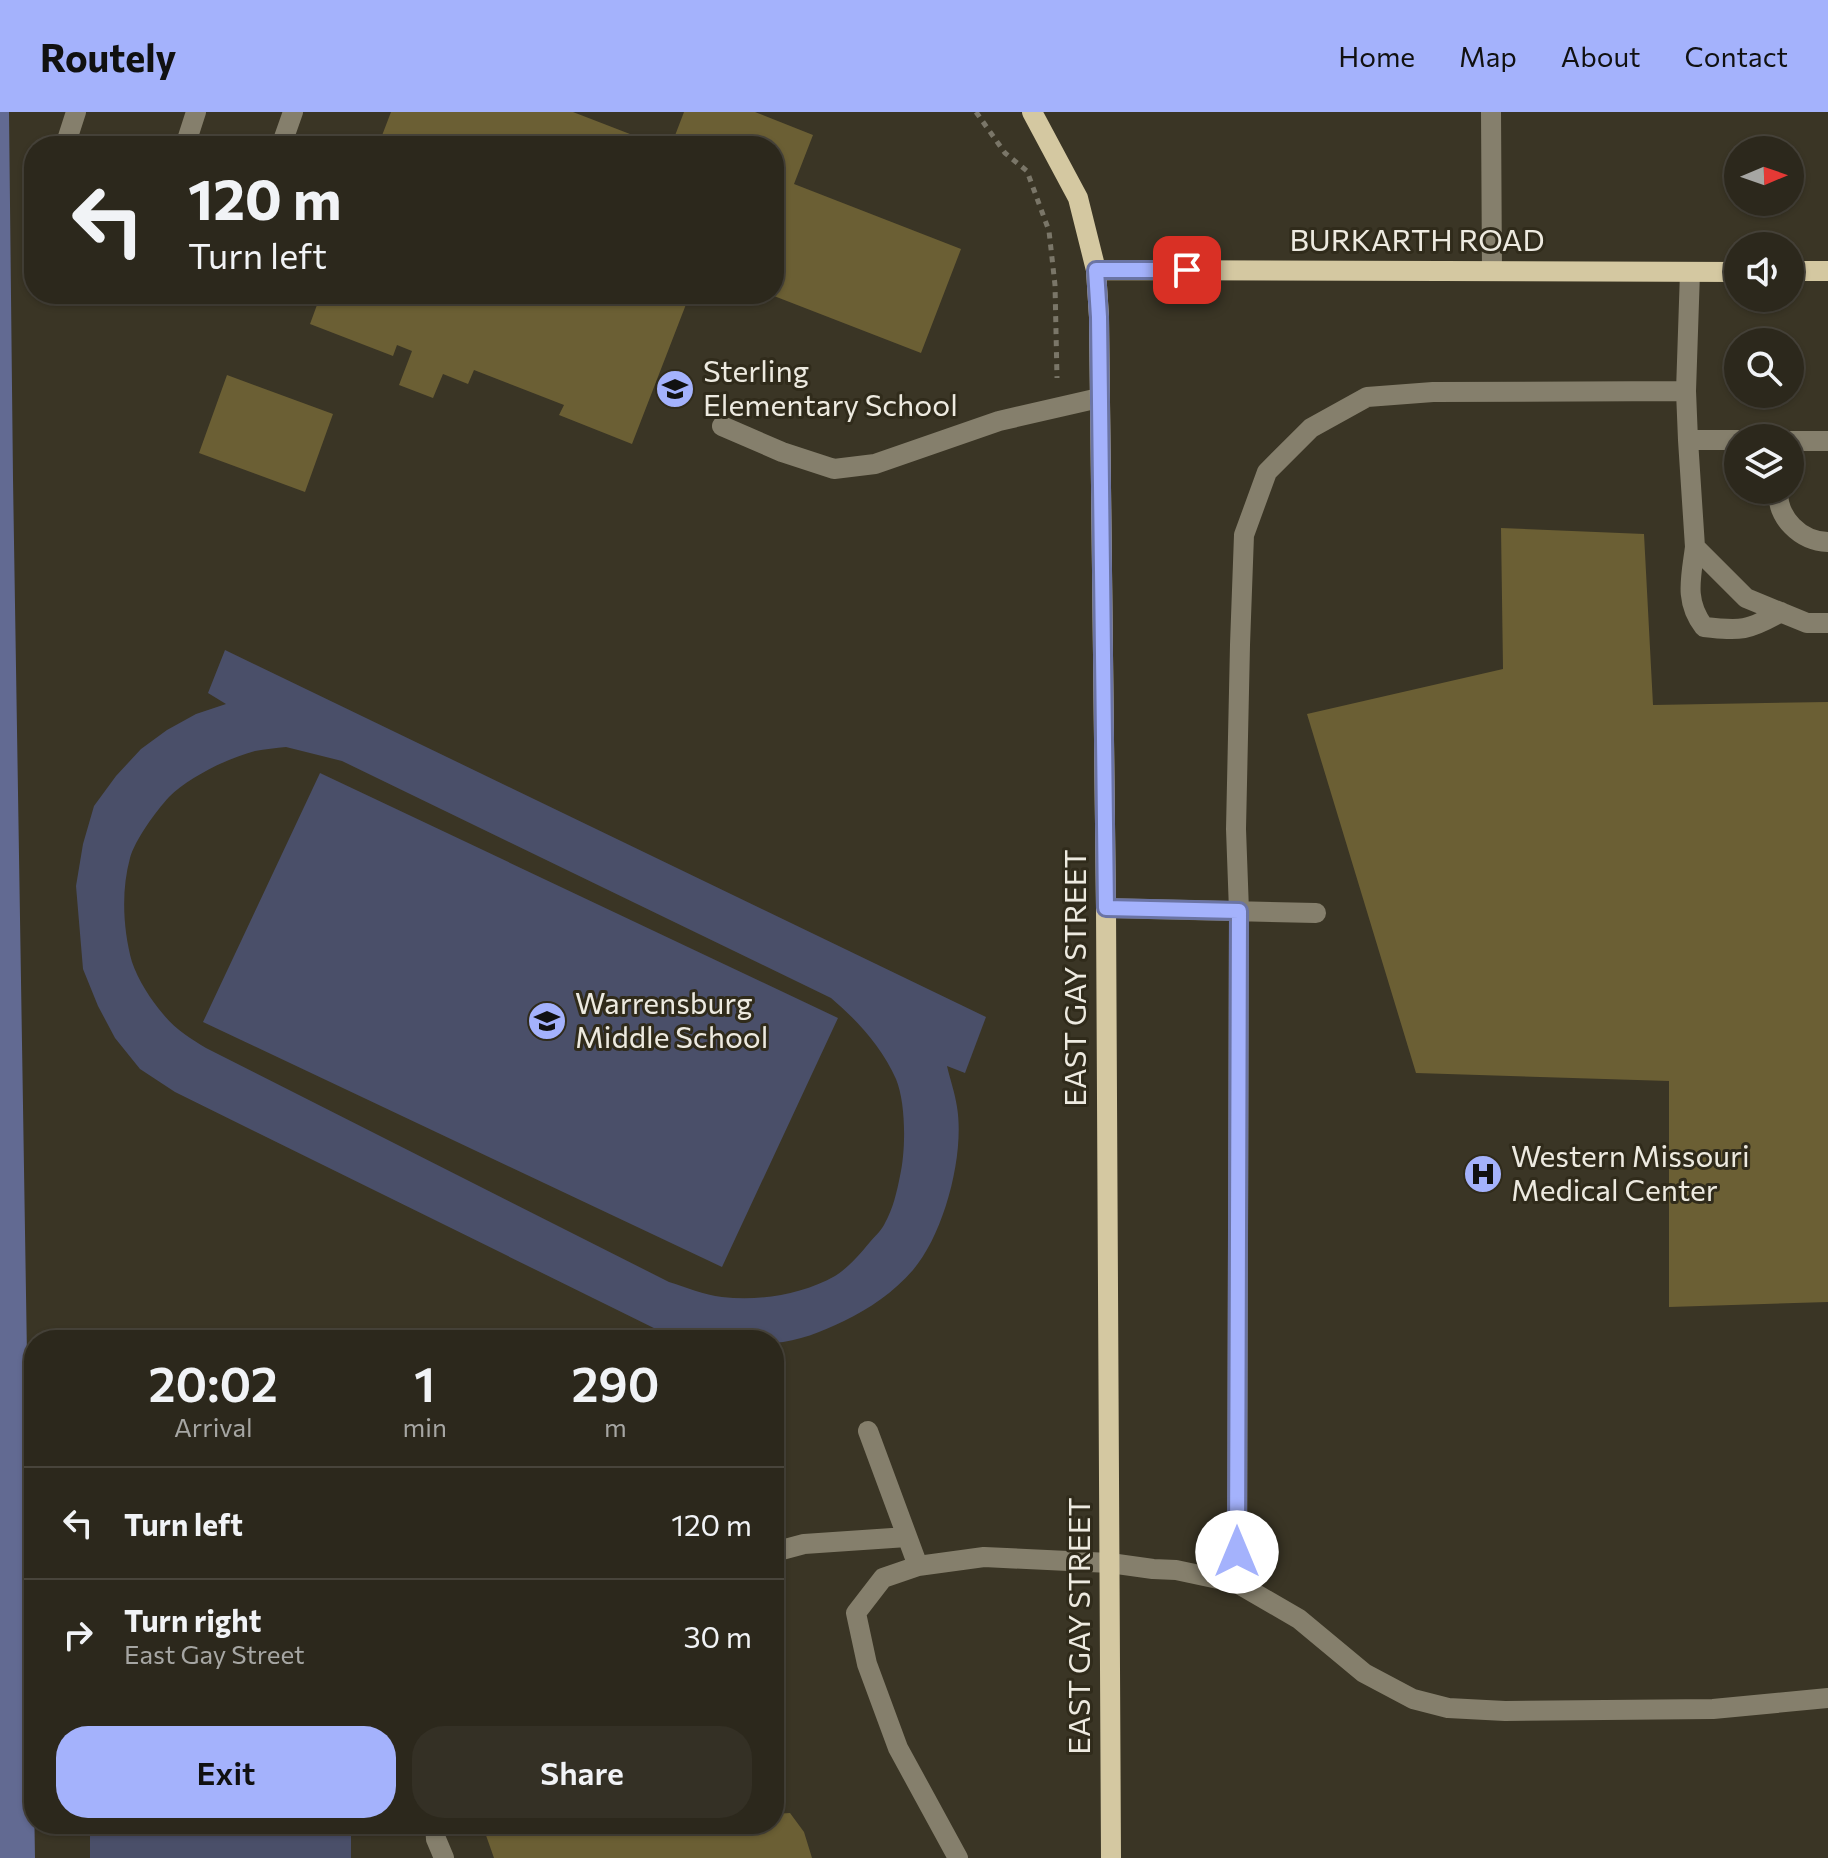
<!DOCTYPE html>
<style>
:root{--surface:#2c281c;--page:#343025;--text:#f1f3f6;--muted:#a6a6a3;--line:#48443b;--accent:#a4b2fc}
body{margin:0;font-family:Commissioner,sans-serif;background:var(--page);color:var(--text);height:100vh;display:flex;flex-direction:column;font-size:30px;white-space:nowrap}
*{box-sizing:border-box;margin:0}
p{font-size:26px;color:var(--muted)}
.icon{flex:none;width:44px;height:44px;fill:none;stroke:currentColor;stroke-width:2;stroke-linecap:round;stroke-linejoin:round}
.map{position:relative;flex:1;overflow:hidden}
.sheet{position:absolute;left:24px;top:1218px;width:760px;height:504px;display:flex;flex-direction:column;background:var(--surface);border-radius:32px;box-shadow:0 2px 6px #0004,0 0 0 2px var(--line)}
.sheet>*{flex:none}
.guide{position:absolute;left:24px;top:24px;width:760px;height:168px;border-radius:32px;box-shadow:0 2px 6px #0004,0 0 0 2px var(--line);background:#2c281c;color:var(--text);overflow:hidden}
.needle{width:52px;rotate:88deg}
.tools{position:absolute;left:1724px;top:24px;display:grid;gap:16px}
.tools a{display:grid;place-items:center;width:80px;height:80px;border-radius:50%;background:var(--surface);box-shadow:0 2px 6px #0004,0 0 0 2px var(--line);font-size:40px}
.pin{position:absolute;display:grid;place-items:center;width:68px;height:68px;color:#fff;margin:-34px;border-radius:16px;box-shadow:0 4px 12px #0006}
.me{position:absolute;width:88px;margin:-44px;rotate:0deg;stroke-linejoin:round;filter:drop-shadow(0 0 6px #0008)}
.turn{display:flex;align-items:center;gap:28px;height:168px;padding:0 32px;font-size:36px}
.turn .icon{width:104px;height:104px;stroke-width:2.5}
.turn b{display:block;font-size:56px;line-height:68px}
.eta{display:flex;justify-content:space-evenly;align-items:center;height:136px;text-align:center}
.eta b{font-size:48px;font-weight:600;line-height:56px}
.primary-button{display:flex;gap:16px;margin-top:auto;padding:16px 32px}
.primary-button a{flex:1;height:92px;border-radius:32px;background:var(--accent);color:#111;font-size:32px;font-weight:600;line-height:92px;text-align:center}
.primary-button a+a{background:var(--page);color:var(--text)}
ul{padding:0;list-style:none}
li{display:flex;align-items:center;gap:24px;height:112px;padding:0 32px;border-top:2px solid var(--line)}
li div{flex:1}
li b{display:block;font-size:30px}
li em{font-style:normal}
header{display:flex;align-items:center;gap:48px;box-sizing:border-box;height:112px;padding:0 40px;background:var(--accent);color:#111}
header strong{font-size:38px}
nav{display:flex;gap:44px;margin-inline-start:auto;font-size:28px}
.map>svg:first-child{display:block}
.green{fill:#4a4f69;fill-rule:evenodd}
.forest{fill:#626a92}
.building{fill:#6b5f34}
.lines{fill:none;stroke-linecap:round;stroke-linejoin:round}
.path{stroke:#7a7668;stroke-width:5;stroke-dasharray:6 6;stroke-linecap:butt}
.minor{stroke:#857f6c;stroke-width:20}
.major{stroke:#d4c8a1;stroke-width:20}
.route-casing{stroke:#6b74a4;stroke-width:20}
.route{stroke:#a4b2fc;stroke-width:14}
.labels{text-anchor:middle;stroke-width:6;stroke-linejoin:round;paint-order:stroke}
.street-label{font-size:30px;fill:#edeae0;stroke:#302b1b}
.poi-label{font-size:30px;fill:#edeae0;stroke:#302b1b;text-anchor:start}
</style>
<header>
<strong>Routely</strong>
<nav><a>Home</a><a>Map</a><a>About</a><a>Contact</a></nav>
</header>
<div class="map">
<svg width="1828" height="1746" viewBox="0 0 1828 1746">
<rect width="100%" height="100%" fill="#3a3525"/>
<path class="green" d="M225 538 986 905 965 961 947 954C950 967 955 981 957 995 965 1043 944 1122 913 1158 894 1180 869 1197 844 1209 821 1220 799 1229 774 1231V1228H690L668 1223 175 980 140 957 115 926 98 894 83 857 76 774 83 732 94 694 116 664 141 637 167 618 196 602 226 592 208 581ZM286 635 342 649 831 886C857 908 882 935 896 967 906 991 906 1038 900 1064 897 1079 893 1097 885 1111 882 1118 875 1124 870 1130 861 1141 847 1157 835 1164 801 1183 760 1189 722 1185 704 1183 686 1175 669 1170L206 936C191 927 175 917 163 902 151 888 138 868 132 850 123 817 121 779 130 746 135 728 156 699 169 685 189 665 228 646 255 639 265 637 276 636 286 635Z
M320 661 838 906 722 1155 203 910Z
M90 1712H351V1746H90Z"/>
<path class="forest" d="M0 0H9L13 367 35 1746H0Z"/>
<path class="building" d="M391 0H573L661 34H378Z
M684 0H755L813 23 794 72 961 137 921 241 774 184V34H671Z
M321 182H690L632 332 559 303 564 293 474 258 468 272 443 262 433 286 399 273 412 239 397 233 393 244 310 212Z
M227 263 333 302 305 380 199 341Z
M1501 416 1644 422 1653 593 1828 590V1190L1669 1195V969L1416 961 1307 602 1503 557Z
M790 1701 804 1720 812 1746H494L482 1712H774V1702Z"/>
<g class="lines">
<path class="path" d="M976 0 1005 41 1027 59 1049 119 1055 173 1057 266"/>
<path class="minor" d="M1491 0 1492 159
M65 34 76 0
M185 34 196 0
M281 34 293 0
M1690 160 1686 279 1688 328H1738
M722 314 782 340 834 357 875 352 999 309 1099 286
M1688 328 1695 435 1746 486 1807 511H1828
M1790 329H1828
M1778 378C1777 406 1800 429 1828 430
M1695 435C1691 466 1684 489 1704 515 1741 519 1748 519 1781 500
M1106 796 1316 801
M868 1319 918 1454
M774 1440 804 1432 907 1425
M1237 1471 1239 799 1236 717 1240 533 1244 423 1267 360 1311 316 1367 285 1433 280 1686 279
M435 1712 436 1727 444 1746
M958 1746 898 1636 867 1552 856 1501 883 1466 918 1454 984 1445 1110 1451 1153 1457 1176 1458 1237 1471 1299 1507 1364 1561 1413 1587 1448 1596 1505 1599 1713 1597 1828 1586"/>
<path class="major" d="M1032 0 1078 86 1096 158 1099 205 1106 796 1111 1746
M1096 158 1738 160
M1790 159H1828"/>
</g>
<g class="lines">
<defs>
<path id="route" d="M1187 158H1096L1099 205 1106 796 1239 799 1237 1440"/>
</defs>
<use href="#route" class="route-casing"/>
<use href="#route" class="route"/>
</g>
<defs>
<symbol id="school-disc" viewBox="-11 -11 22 22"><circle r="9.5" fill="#a4b2fc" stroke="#302b1b"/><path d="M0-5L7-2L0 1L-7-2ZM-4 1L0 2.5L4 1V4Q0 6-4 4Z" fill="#111"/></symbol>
<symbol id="hospital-disc" viewBox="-11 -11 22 22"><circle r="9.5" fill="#a4b2fc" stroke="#302b1b"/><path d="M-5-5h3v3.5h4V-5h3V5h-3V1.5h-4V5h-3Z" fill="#111"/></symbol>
</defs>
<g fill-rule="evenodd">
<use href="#school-disc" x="653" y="255" width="44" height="44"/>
<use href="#school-disc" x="525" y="887" width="44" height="44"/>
<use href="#hospital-disc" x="1461" y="1040" width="44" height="44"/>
</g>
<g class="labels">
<g class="street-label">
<text x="1417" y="139">BURKARTH ROAD</text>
<text transform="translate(1076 866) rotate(-90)" y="10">EAST GAY STREET</text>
<text transform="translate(1080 1514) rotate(-90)" y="10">EAST GAY STREET</text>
</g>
<g class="poi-label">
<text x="703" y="270">Sterling<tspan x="703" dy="34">Elementary School</tspan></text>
<text x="575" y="902">Warrensburg<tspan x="575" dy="34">Middle School</tspan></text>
<text x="1511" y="1055">Western Missouri<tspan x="1511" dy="34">Medical Center</tspan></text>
</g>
</g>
</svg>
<div class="tools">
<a><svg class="needle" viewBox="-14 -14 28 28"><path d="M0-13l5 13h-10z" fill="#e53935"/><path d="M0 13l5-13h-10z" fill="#a6a6a3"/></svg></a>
<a><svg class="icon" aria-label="sound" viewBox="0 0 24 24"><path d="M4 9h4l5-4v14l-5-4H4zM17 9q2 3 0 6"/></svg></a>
<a><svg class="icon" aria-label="search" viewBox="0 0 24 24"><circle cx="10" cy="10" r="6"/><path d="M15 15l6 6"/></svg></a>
<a><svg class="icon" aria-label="layers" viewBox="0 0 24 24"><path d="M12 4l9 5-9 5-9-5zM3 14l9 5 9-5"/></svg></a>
</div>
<div class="pin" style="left:1187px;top:158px;background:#d93025"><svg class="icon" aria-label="arrive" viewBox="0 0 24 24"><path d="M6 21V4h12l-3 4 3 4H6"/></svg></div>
<svg class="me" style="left:1237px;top:1440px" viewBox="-20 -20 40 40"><circle r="19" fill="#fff"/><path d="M0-13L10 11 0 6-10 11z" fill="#a4b2fc"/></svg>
<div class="guide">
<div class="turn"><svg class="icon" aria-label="left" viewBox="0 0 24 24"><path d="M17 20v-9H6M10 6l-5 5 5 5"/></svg><div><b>120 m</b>Turn left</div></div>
</div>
<section class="sheet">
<div class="eta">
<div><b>20:02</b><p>Arrival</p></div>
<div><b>1</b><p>min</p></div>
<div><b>290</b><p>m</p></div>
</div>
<ul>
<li><svg class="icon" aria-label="left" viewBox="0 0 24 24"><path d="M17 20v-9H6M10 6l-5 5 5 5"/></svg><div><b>Turn left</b></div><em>120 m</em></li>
<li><svg class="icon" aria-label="right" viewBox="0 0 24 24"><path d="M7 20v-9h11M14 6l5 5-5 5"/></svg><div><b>Turn right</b><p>East Gay Street</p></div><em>30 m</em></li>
</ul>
<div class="primary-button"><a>Exit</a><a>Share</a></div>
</section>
</div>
